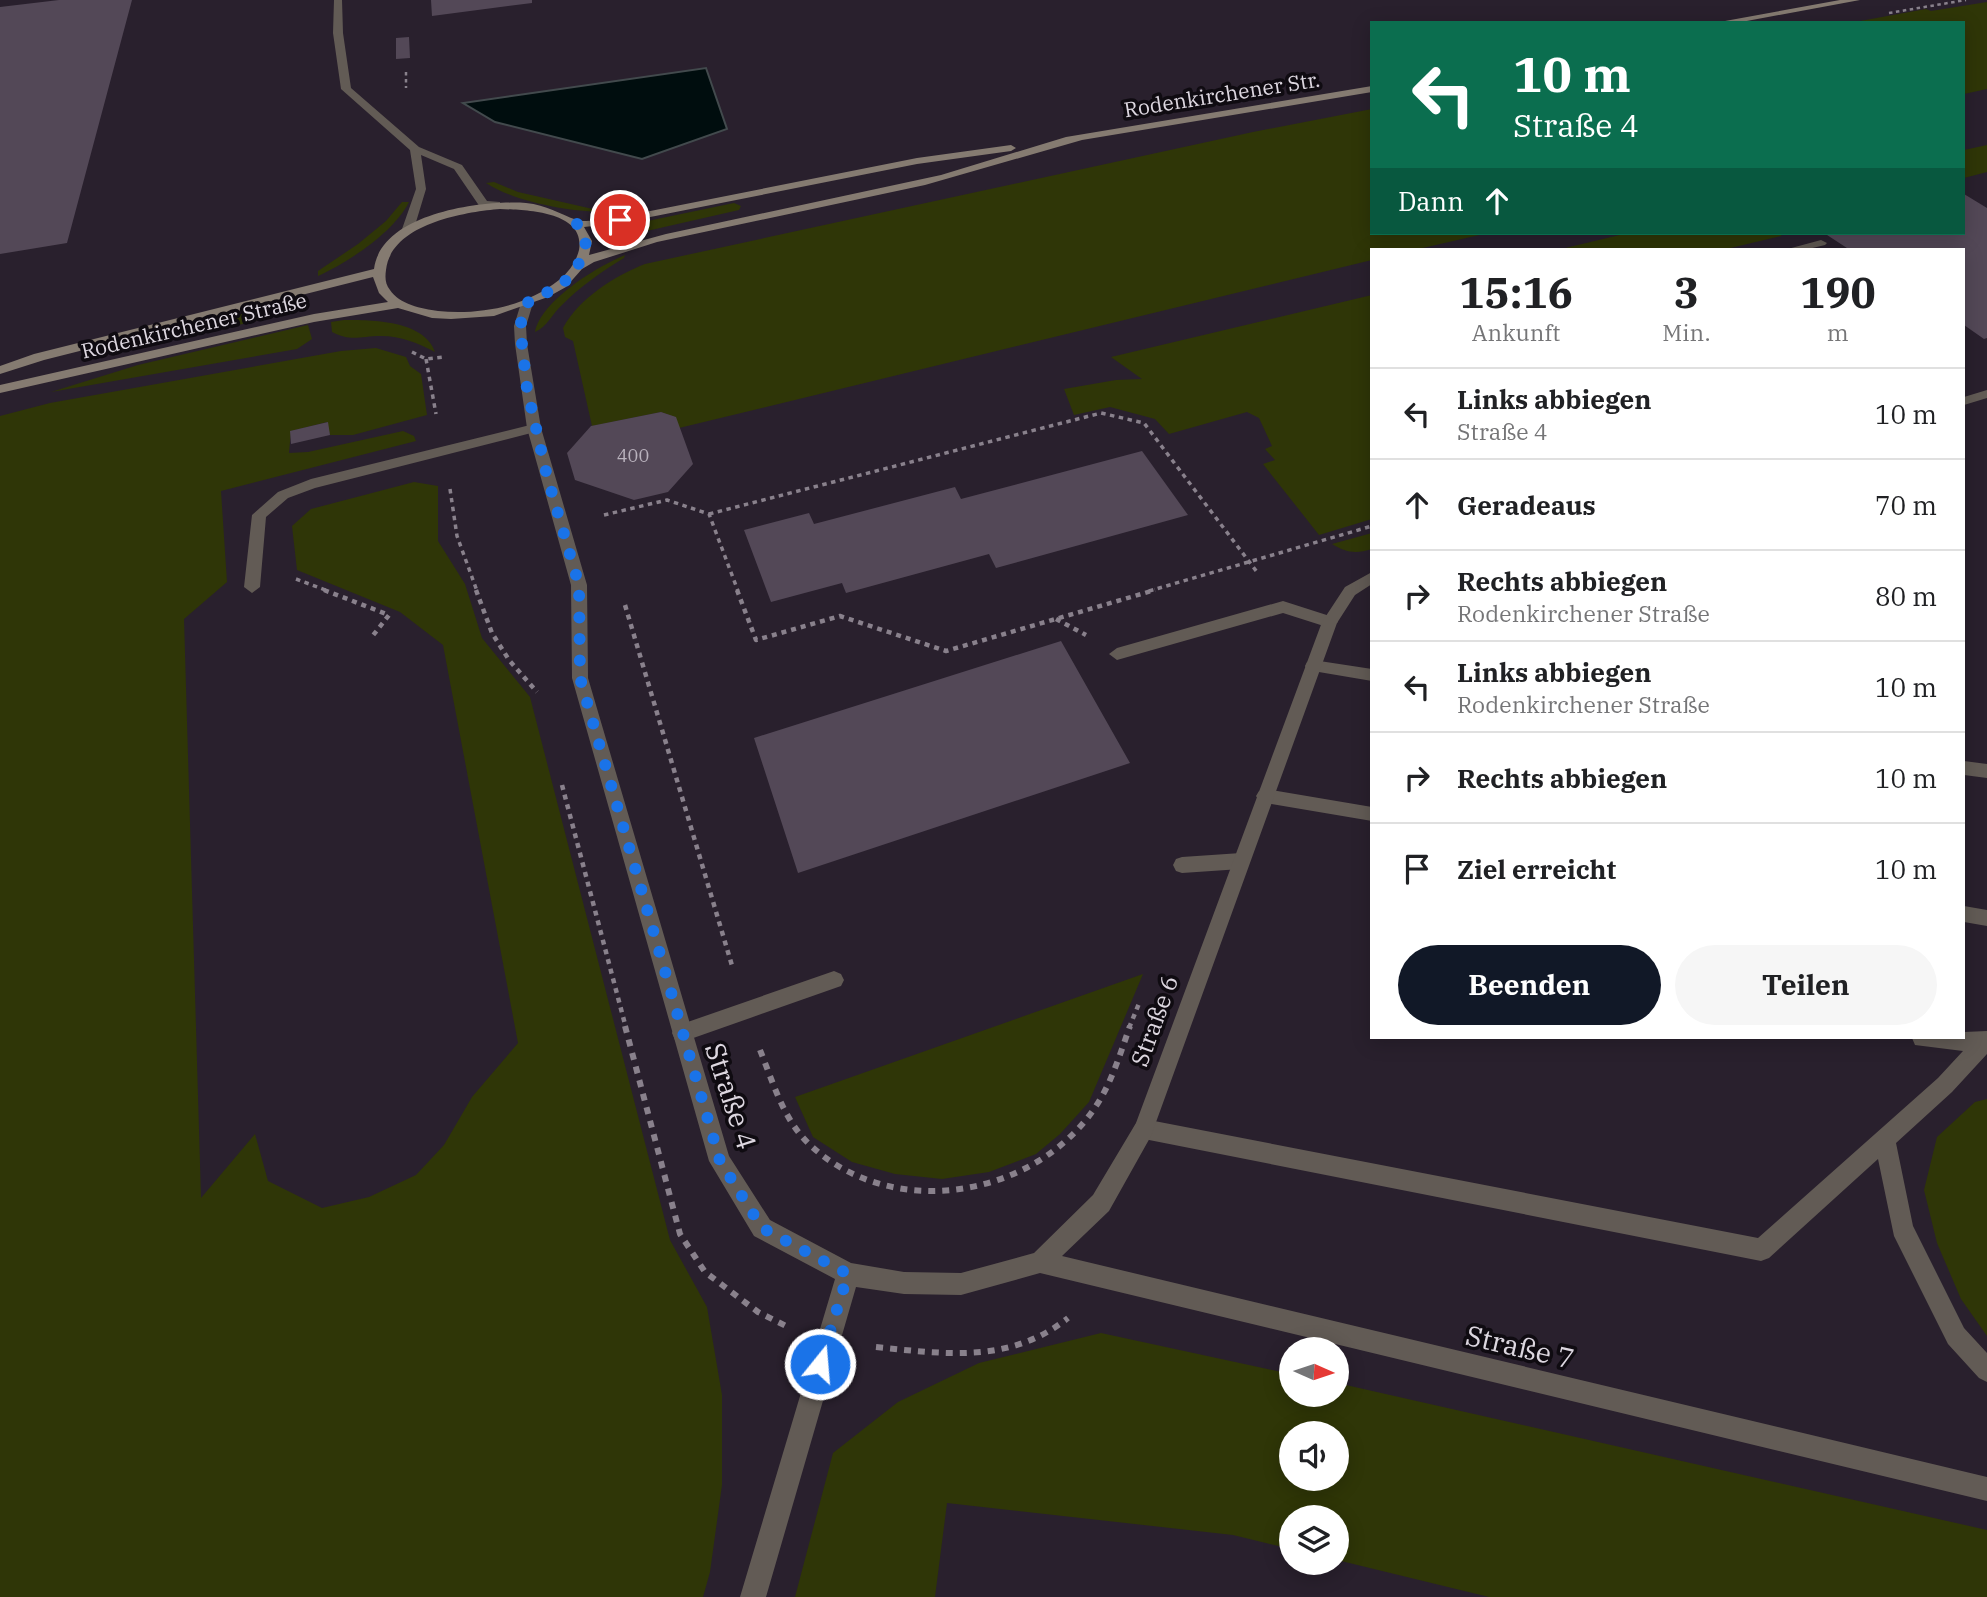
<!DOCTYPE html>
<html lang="de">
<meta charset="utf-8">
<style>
:root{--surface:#fff;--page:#f6f6f6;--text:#202124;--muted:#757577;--line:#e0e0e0;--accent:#111827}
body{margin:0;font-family:"IBM Plex Serif",serif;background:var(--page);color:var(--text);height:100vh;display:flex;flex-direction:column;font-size:26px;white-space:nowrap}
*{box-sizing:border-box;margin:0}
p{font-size:23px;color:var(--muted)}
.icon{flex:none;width:38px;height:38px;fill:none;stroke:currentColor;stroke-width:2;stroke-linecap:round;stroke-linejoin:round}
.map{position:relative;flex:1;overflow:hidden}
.drawer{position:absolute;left:1370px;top:248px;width:595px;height:791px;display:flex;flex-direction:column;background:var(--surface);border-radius:0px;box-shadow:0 4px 18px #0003}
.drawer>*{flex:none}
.guide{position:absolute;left:1370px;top:21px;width:595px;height:214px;border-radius:0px;box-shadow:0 4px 18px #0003;background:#0b6e4f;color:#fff;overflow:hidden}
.needle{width:46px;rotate:93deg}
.tools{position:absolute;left:1279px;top:1337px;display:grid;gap:14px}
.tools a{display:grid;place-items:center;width:70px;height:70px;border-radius:50%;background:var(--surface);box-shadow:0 4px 18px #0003;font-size:35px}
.pin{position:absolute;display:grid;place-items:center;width:60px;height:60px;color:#fff;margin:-30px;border:4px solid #fff;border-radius:50%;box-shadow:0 2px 7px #0007}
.me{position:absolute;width:77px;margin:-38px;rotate:17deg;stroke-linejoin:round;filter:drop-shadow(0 0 5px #0008)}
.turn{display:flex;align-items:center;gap:24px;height:147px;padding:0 28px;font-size:32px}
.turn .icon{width:91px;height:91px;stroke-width:2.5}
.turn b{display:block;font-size:49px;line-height:60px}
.then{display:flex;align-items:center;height:66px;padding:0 28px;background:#0003;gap:14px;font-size:26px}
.eta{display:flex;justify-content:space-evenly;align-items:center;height:119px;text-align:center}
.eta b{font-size:42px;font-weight:800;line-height:49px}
.cta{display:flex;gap:14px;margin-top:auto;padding:14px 28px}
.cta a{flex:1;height:80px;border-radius:42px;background:var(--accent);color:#fff;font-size:28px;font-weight:800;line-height:80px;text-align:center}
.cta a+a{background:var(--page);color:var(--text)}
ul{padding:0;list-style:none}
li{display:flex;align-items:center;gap:21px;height:91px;padding:0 28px;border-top:2px solid var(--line)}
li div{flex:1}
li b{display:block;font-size:26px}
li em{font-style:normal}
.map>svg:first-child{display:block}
.green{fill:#2f3607;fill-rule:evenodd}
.water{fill:#000d0e;stroke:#424a4d;stroke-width:2}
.building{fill:#534857}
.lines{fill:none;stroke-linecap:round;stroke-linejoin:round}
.path-far3{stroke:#89818c;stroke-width:2.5;stroke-dasharray:3.5 3.5;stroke-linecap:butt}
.path-far2{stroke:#89818c;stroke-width:3.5;stroke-dasharray:4.5 4.5;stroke-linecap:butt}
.path-far1{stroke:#89818c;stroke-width:4.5;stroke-dasharray:5 5;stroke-linecap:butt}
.path{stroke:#89818c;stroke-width:6;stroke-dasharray:7 7;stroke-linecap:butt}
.service{fill:#625b55;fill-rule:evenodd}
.minor{fill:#625b55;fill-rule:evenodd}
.secondary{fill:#857b71;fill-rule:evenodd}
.route{stroke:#1a73e8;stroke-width:12;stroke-dasharray:0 21.6}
.labels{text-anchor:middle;stroke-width:7;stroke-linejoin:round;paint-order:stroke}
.far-number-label{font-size:18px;fill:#bab3be}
.far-street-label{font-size:21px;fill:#ddd7e0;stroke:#0f0b11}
.street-label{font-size:24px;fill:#ddd7e0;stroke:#0f0b11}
.near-street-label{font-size:28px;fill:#ddd7e0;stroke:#0f0b11}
</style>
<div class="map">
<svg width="1987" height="1597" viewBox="0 0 1987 1597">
<rect width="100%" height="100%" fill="#29202d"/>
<path class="green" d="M1987 2V89L1964 94V23H1849L1926 9 1931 11Z
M1372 109V233H1488L1414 250H1372V260L679 428 675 417 661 412 592 426 573 341 565 337 563 328C579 298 615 276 645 264L1253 132Z
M1987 145V172L1964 178V150Z
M494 182 518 192 606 212C570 212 515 202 486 183Z
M402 202H409C394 232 349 262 318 276V271L358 244 386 221Z
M734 203 741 206 739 210 638 233 633 224Z
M1628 233H1782L1781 236 1722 250H1557Z
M625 255 624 258C601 272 581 286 562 305 552 314 547 327 535 332 541 301 596 267 625 255Z
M1372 295V519L1319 535 1263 464 1275 460 1265 449 1272 446 1259 418 1247 412 1169 434 1155 419 1110 407 1074 415 1064 389 1116 380 1142 379 1111 357Z
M301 300 304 309 176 340 164 338 176 329Z
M344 320C372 320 424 320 435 352 418 343 401 336 381 336 360 336 351 342 332 332L331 322Z
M308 325 312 339 297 349 51 392 138 365Z
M376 348 406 357 410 366 421 374 427 415 353 435H330L327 422 291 431 289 453 308 452 403 431 414 436 416 441 221 491 227 582 184 619 201 1198 255 1134 268 1181 322 1208 369 1197 416 1175 444 1145 472 1097 518 1043 443 645 400 612 297 570 292 526 311 509 414 482 438 486V541L465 584 482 638 530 697 670 1240 707 1307 722 1395V1485L710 1572 703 1597H0V416L50 403 341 351Z
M1372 533V549C1356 554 1347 553 1332 544Z
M1143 974 1089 1102 1060 1134 1036 1154 989 1172 942 1179 895 1174 852 1162 813 1137 795 1097Z
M1987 1099V1336L1961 1299 1937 1243 1924 1190 1937 1137 1975 1102Z
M1101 1333 1291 1374 1292 1395H1337V1383L1987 1530V1597H1489L1337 1560V1517H1292L1291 1549 1233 1535 947 1503 935 1597H795L833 1453 898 1402 979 1363ZM1292 1433H1337V1479H1292Z"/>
<path class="water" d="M706 68 727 129 642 159 495 122 463 103Z"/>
<path class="building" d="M59 0H132L67 243 0 254V7Z
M431 0H532V3L432 16Z
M409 37 410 58 396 59V38Z
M1964 194 1987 208V338L1984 339 1964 325V250H1850L1824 233H1964Z
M661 412 676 417 693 464 668 492 634 500 575 480 567 453 591 426Z
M328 422 330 435 291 444 290 431Z
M1142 451 1188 515 996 568 989 554 846 593 842 583 771 602 744 530 809 513 814 524 955 487 961 499Z
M1061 641 1130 763 798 873 754 738Z"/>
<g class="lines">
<path class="path-far3" d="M1889 13 1966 0
M406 72V88"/>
<path class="path-far2" d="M412 352 426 359 443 357
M426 359 436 414
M450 489 457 536 477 591
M709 514 1101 413 1144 423 1257 572
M604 515 667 500 709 514 738 591
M296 579 328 591
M1149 591 1372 526"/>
<path class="path-far1" d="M324 590 389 615 371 638
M476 590 492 633 509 660 537 692
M737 590 756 640 840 616 946 651 1155 590
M625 605 733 969
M1056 619 1086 635
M562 785 626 1028
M1129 1028 1140 1001"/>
<path class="path" d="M625 1026 680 1234 705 1272 758 1312 786 1326
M760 1050C773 1082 783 1119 809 1144 890 1221 1032 1199 1094 1109 1111 1085 1120 1054 1130 1026
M876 1347C945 1354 1010 1364 1068 1318"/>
<path class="service" d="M1821 240 1827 243 1825 245 1804 250H1784Z
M534 424 539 425V431L315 488 288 498 266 517 260 587 252 593 244 587 252 515 278 492 311 479Z
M1283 601 1336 618 1338 622 1330 628 1283 613 1117 660 1109 654 1117 648Z
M1313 660 1372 669V681L1307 670 1305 666 1307 662Z
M1964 761 1987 764V778L1964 775Z
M1265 789 1372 807V821L1265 803 1259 801 1256 796 1259 791Z
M1241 853 1247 855 1250 861 1247 867 1241 869 1182 873 1176 871 1173 865 1176 859 1182 857Z
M1964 906 1987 910V926L1964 922Z
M834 971 841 974 844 980 841 986 682 1042 675 1040 672 1033 675 1026 682 1024Z
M1987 1031V1054L1952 1092 1896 1143 1913 1226 1964 1328 1987 1353V1382L1979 1378 1948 1344 1894 1236 1878 1159 1769 1258 1761 1261 1144 1139 1137 1136 1133 1129 1137 1122 1144 1119 1758 1238 1938 1078 1963 1051 1915 1045 1912 1038H1964V1032Z"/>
<path class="minor" d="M334 0H342L343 33 351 88 419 147 462 165 487 201 500 202V206L480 207 454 169 421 155 426 189 413 232 403 234 401 232 416 189 410 150 341 89 333 33Z
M527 299 533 303 526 326 527 344 541 428 587 585 588 678 729 1156 770 1220 851 1263 904 1272 961 1273 1034 1253 1093 1195 1136 1123 1322 622 1345 587 1372 572V584L1355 595 1337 623 1151 1136 1109 1211 1062 1256 1987 1477V1501L1040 1273 961 1295 904 1294 856 1287 766 1597H740L835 1279 754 1236 709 1161 572 678 571 585 527 428 515 344 514 326 521 303Z
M1987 390V398L1964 405V397Z"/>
<path class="secondary" d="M1840 0H1860L1736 23H1714Z
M1372 86V92L1082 140 925 185 657 242 594 262 582 269 566 287 548 297 494 316 451 319 432 318 398 308 314 322 0 393V385L314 314 388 302 379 293 373 277 44 360 0 374V366L34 354 374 269C381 213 482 200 526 203 547 205 559 214 577 220 589 223 608 218 620 217L917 158 1011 145 1016 148 1011 151 917 164 620 223 584 227 592 241 589 255 666 234 941 175 1066 137ZM500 209C525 210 586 211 579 250 576 262 569 272 559 280 526 307 479 315 438 311 422 309 399 304 390 290 385 284 385 277 386 270 391 224 464 212 500 209Z"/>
</g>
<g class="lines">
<path class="route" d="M620 220 577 224 586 241C578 281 560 285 527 303L520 326 527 389 547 476 579 585 580 678 720 1161 762 1228 848 1274 820 1364"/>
</g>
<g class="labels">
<g class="far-number-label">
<text x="633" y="462">400</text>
</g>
<g class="far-street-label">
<text transform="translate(1222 95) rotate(-9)" y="7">Rodenkirchener Str.</text>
<text transform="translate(194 326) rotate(-13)" y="7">Rodenkirchener Straße</text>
</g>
<g class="street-label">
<text transform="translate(1155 1021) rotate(-70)" y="8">Straße 6</text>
</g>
<g class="near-street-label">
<text transform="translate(731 1096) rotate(72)" y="10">Straße 4</text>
<text transform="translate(1520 1347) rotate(13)" y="10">Straße 7</text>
</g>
</g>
</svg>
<div class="tools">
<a><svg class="needle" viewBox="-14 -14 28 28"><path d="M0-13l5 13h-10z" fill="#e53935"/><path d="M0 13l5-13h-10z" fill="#757577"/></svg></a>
<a><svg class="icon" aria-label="sound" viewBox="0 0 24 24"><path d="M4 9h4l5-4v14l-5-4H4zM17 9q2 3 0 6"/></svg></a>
<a><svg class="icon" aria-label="layers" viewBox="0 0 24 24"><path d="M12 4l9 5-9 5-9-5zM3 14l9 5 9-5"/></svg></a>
</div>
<div class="pin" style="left:620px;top:220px;background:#d93025"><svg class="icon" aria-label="arrive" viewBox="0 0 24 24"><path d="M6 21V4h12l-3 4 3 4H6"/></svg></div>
<svg class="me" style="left:820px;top:1364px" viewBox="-20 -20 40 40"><circle r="17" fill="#1a73e8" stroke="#fff" stroke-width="3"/><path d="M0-11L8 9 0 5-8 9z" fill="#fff"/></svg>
<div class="guide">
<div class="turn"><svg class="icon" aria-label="left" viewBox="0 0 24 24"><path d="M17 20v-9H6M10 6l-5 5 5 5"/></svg><div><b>10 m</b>Straße 4</div></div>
<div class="then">Dann<svg class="icon" aria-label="ahead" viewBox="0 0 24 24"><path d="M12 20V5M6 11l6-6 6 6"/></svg></div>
</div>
<section class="drawer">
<div class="eta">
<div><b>15:16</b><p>Ankunft</p></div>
<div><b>3</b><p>Min.</p></div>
<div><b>190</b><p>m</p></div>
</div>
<ul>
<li><svg class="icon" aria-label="left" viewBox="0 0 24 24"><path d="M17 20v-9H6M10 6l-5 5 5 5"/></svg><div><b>Links abbiegen</b><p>Straße 4</p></div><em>10 m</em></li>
<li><svg class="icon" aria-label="ahead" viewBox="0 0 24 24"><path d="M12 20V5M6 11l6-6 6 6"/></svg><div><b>Geradeaus</b></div><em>70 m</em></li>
<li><svg class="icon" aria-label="right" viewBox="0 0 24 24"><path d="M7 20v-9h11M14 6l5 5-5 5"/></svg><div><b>Rechts abbiegen</b><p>Rodenkirchener Straße</p></div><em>80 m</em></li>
<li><svg class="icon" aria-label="left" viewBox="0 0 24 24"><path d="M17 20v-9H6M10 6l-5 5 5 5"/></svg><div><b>Links abbiegen</b><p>Rodenkirchener Straße</p></div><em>10 m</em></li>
<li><svg class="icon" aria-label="right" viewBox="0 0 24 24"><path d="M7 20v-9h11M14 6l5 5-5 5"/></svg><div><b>Rechts abbiegen</b></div><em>10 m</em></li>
<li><svg class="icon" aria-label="arrive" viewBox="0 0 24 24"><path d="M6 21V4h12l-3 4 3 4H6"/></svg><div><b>Ziel erreicht</b></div><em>10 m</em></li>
</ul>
<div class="cta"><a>Beenden</a><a>Teilen</a></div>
</section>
</div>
